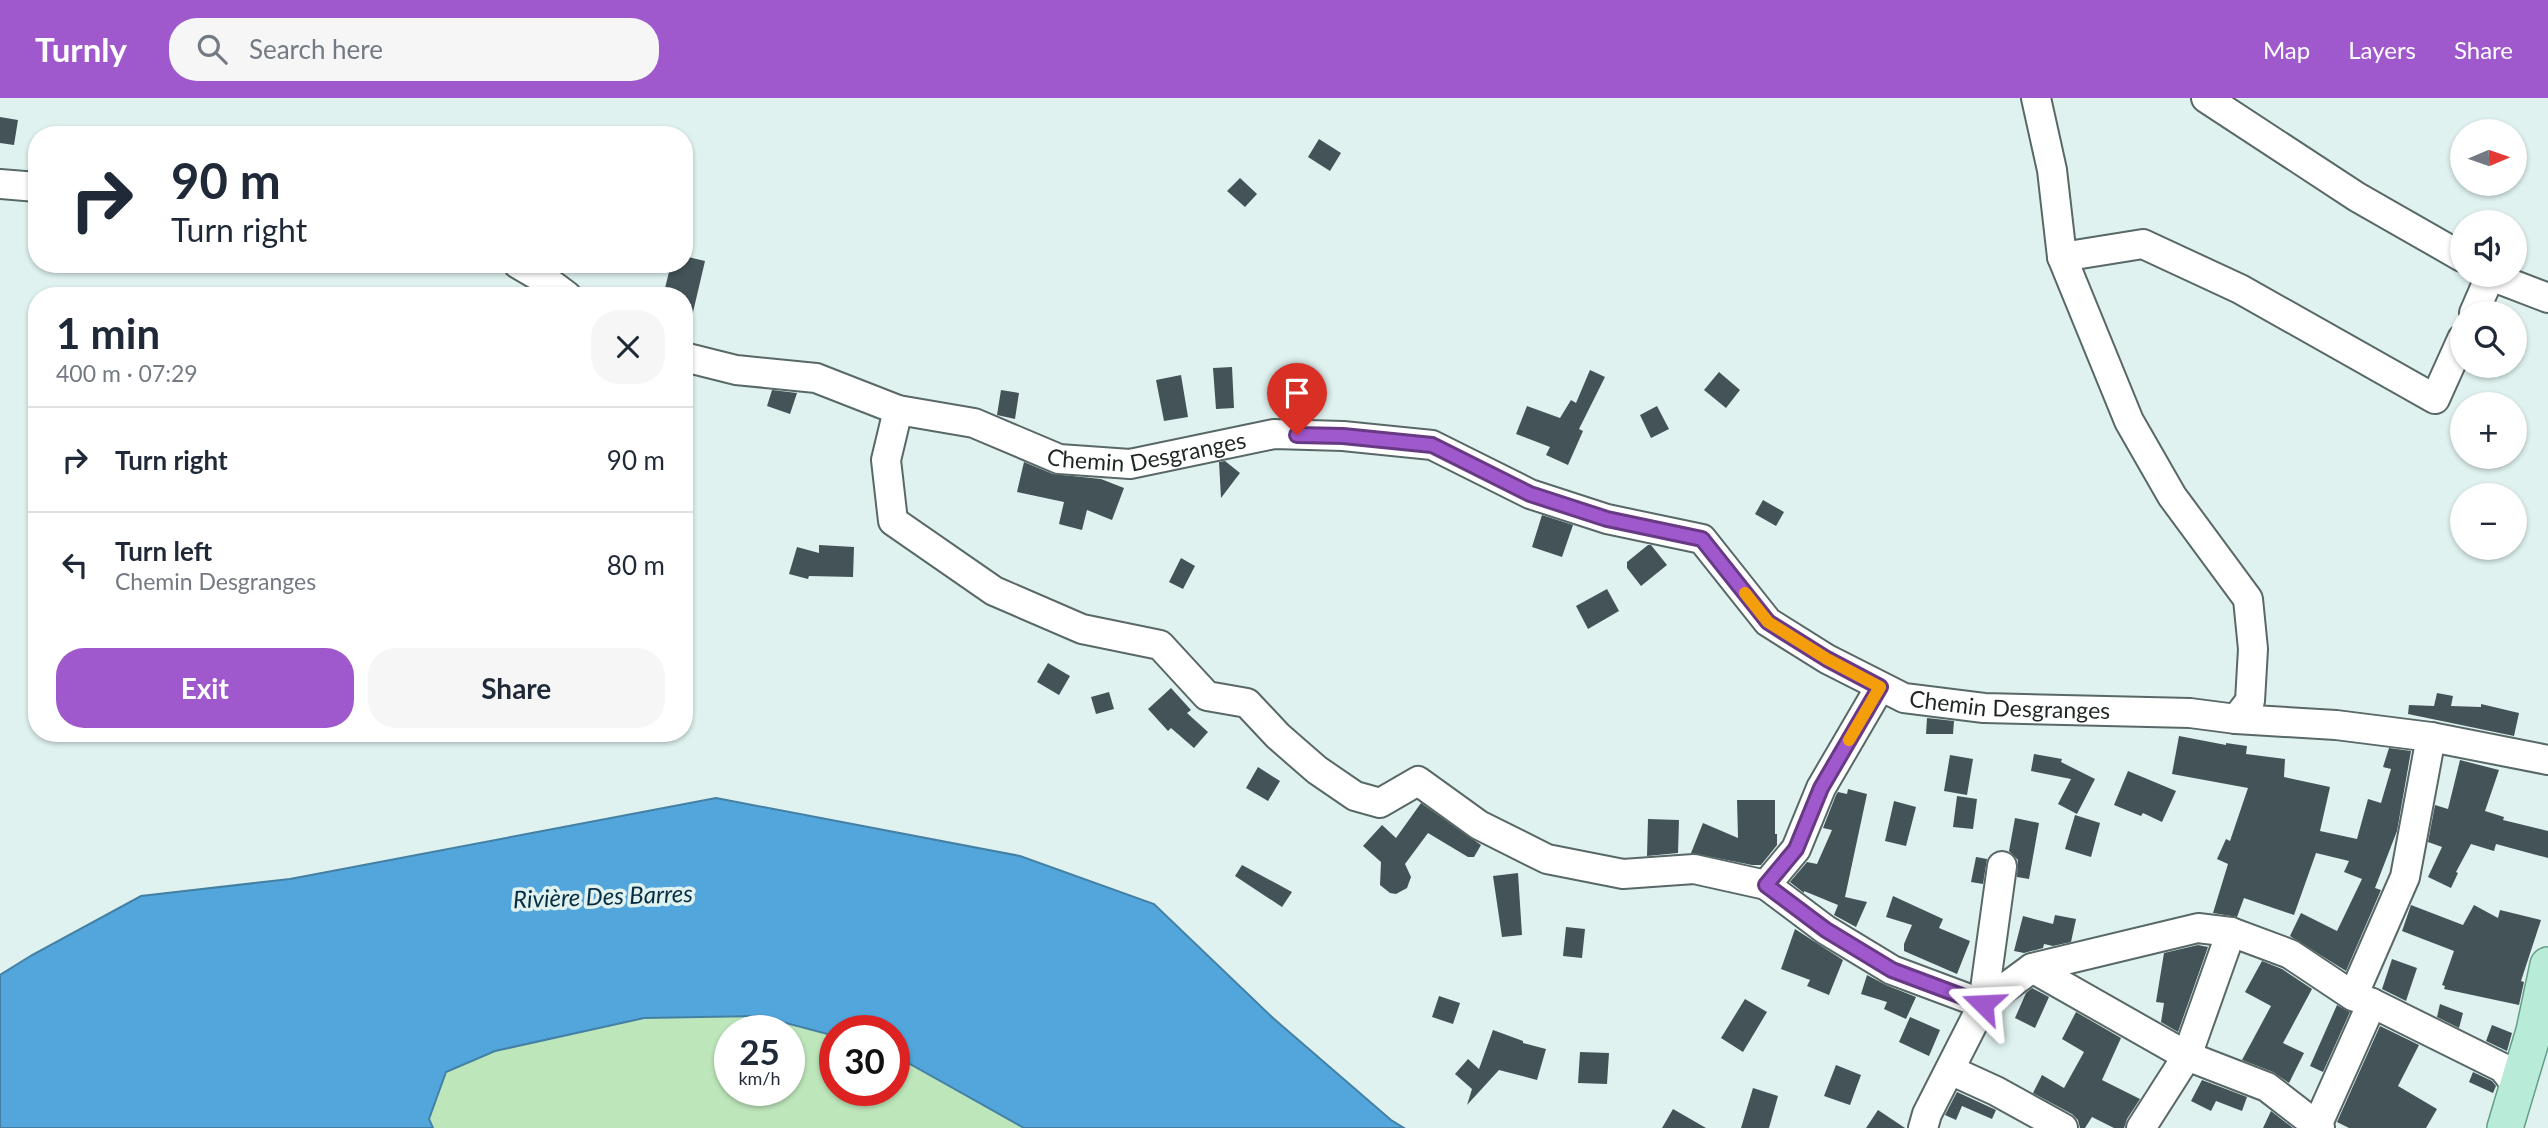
<!DOCTYPE html>
<meta charset="utf-8">
<style>
:root{--surface:#fff;--page:#f6f6f7;--text:#1f2937;--muted:#747a83;--line:#e0e1e3;--accent:#a059cd}
body{margin:0;font-family:Lato,sans-serif;background:var(--page);color:var(--text);height:100vh;display:flex;flex-direction:column;font-size:26px;white-space:nowrap}
*{box-sizing:border-box;margin:0}
p{font-size:23px;color:var(--muted)}
.icon{flex:none;width:38px;height:38px;fill:none;stroke:currentColor;stroke-width:2;stroke-linecap:round;stroke-linejoin:round}
.map{position:relative;flex:1;overflow:hidden}
.drawer{position:absolute;left:28px;top:189px;width:665px;height:455px;display:flex;flex-direction:column;background:var(--surface);border-radius:28px;box-shadow:0 2px 5px #0004}
.drawer>*{flex:none}
.banner{position:absolute;left:28px;top:28px;width:665px;height:147px;border-radius:28px;box-shadow:0 2px 5px #0004;background:#fff;color:var(--text);overflow:hidden}
.needle{width:46px;rotate:88deg}
.tools{position:absolute;left:2450px;top:21px;display:grid;gap:14px}
.tools a{display:grid;place-items:center;width:77px;height:77px;border-radius:50%;background:var(--surface);box-shadow:0 2px 5px #0004;font-size:35px}
.speed{position:absolute;left:714px;top:917px;display:flex;gap:14px;font-size:35px;font-weight:700;text-align:center}
.speed>*{display:grid;place-content:center;width:91px;height:91px;border-radius:50%;background:var(--surface);box-shadow:0 2px 5px #0004;line-height:1}
.speed small{font-size:18px;font-weight:400}
.speed .limit{border:10px solid #d22;background:#fff;color:#111}
.pin{position:absolute;display:grid;place-items:center;width:60px;height:60px;color:#fff;margin:-72px -30px;border-radius:50% 50% 50% 0;rotate:-45deg;box-shadow:0 0 7px #0007}
.pin .icon{rotate:45deg}
.me{position:absolute;width:77px;margin:-38px;rotate:291deg;stroke-linejoin:round;filter:drop-shadow(0 0 5px #0008)}
.turn{display:flex;align-items:center;gap:24px;height:147px;padding:0 28px;font-size:32px}
.turn .icon{width:91px;height:91px;stroke-width:2.5}
.turn b{display:block;font-size:49px;line-height:60px}
.round{display:grid;place-items:center;flex:none;width:74px;height:74px;border-radius:28px;background:var(--page)}
.overview{display:flex;align-items:center;justify-content:space-between;height:119px;padding:0 28px}
h1{font-size:42px;font-weight:700;line-height:52px}
.button{display:flex;gap:14px;margin-top:auto;padding:14px 28px}
.button a{flex:1;height:80px;border-radius:28px;background:var(--accent);color:#fff;font-size:28px;font-weight:700;line-height:80px;text-align:center}
.button a+a{background:var(--page);color:var(--text)}
ul{padding:0;list-style:none}
li{display:flex;align-items:center;gap:21px;height:105px;padding:0 28px;border-top:2px solid var(--line)}
li div{flex:1}
li b{display:block;font-size:26px}
li em{font-style:normal}
header{display:flex;align-items:center;gap:42px;box-sizing:border-box;height:98px;padding:0 35px;background:var(--accent);color:#fff}
header strong{font-size:33px}
nav{display:flex;gap:38px;margin-inline-start:auto;font-size:24px}
.search{width:490px;height:63px;background:var(--page);display:flex;align-items:center;gap:18px;box-sizing:border-box;padding:0 24px;border-radius:28px;color:var(--muted);font-size:26px}
.map>svg:first-child{display:block}
.green{fill:#bde6ba;fill-rule:evenodd}
.water{fill:#53a6db;stroke:#4380a4;stroke-width:2}
.building{fill:#445357}
.lines{fill:none;stroke-linecap:round;stroke-linejoin:round}
.minor-casing{stroke:#586866;stroke-width:32}
.major-casing{stroke:#659e88;stroke-width:38}
.minor{stroke:#fff;stroke-width:28}
.major{stroke:#b9ecd8;stroke-width:35}
.route-casing{stroke:#683a85;stroke-width:18}
.route{stroke:#a059cd;stroke-width:12}
.slow{stroke:#f59e0b;stroke-width:12}
.labels{text-anchor:middle;stroke-width:7;stroke-linejoin:round;paint-order:stroke}
.street-label{font-size:23px;fill:#1f2625;stroke:#dff2f0}
.water-label{font-size:24px;font-style:italic;fill:#072d42;stroke:#dff2f0}
</style>
<header>
<strong>Turnly</strong>
<div class="search"><svg class="icon" aria-label="search" viewBox="0 0 24 24"><circle cx="10" cy="10" r="6"/><path d="M15 15l6 6"/></svg>Search here</div>
<nav><a>Map</a><a>Layers</a><a>Share</a></nav>
</header>
<div class="map">
<svg width="2548" height="1030" viewBox="0 0 2548 1030">
<rect width="100%" height="100%" fill="#dff2f0"/>
<path class="green" d="M759 918 835 938V992H894V957L1024 1030H433L429 1021 446 973 495 953 644 920ZM730 933H789V992H730Z"/>
<path class="water" d="M716 700 1020 758 1154 806 1273 920 1391 1022 1404 1030H1024L894 957V933H835V938L759 918 644 920 495 953 446 974 429 1021 433 1030H0V877L32 857 141 798 290 781Z"/>
<path class="building" d="M0 19 18 22 14 47 0 45Z
M1319 41 1341 55 1330 73 1308 59Z
M1240 80 1257 96 1245 109 1227 93Z
M684 158 705 163 690 227H684V198H663L671 166H684Z
M1232 269 1234 310 1216 311 1213 270Z
M1590 272 1605 279 1579 331 1583 333 1568 367 1546 357 1550 349 1516 336 1527 308 1560 320 1571 302 1576 305Z
M1719 274 1740 292 1726 310 1704 292Z
M1181 277 1188 319 1164 323 1156 282Z
M772 292 797 295 790 316 767 308Z
M1001 292 1019 295 1015 321 997 317Z
M1657 308 1669 331 1651 340 1640 317Z
M1225 363 1240 375 1221 400 1219 364Z
M1024 364 1053 376 1101 381 1124 390 1112 422 1087 412 1082 432 1059 426 1064 404 1017 394Z
M1763 402 1784 414 1776 428 1755 416Z
M1542 417 1573 427 1562 459 1532 449Z
M819 447 854 449 853 479 809 478 808 481 789 476 797 449 819 455Z
M1648 447H1651L1667 467 1641 488 1627 470V464Z
M1181 460 1195 468 1183 491 1169 484Z
M1607 491 1619 513 1588 531 1576 508Z
M1048 565 1070 578 1059 597 1037 584Z
M1171 590 1191 612 1187 615 1208 634 1194 650 1171 630 1168 633 1148 611Z
M1109 594 1114 611 1096 616 1091 599Z
M2437 595 2453 598 2451 608 2481 609V606L2519 615 2514 638 2408 616 2409 607 2434 608Z
M1927 620 1954 623 1953 636H1926Z
M2179 638 2226 647V645L2247 648 2246 656 2285 661 2284 679 2330 689 2320 733 2357 741 2368 701 2381 705 2391 671 2383 669 2389 650 2411 653 2397 733 2375 790 2381 792 2346 873 2290 838 2301 815 2337 833 2362 781 2344 774 2349 763 2316 755 2294 817 2244 800 2237 819 2213 815 2228 766 2217 761 2226 741 2230 743 2248 690 2172 676Z
M2034 656 2062 661 2061 664 2095 681 2077 716 2058 706 2071 681 2031 673Z
M1950 657 1973 661 1967 697 1944 693Z
M2460 662 2499 672 2485 713 2504 719 2503 722 2548 733V760L2496 746 2494 753 2471 746 2456 774 2458 775 2451 790 2428 779 2442 749 2428 744 2435 707 2448 711Z
M1258 669 1280 683 1268 703 1246 690Z
M2128 673 2176 693 2162 724 2143 715 2141 718 2114 707Z
M1848 691 1867 696 1845 799 1867 804 1856 829 1834 817 1838 807 1804 793V795L1790 784 1807 764 1817 766 1832 732 1823 730 1836 697 1838 694 1847 696Z
M1957 698 1977 701 1973 731 1953 729Z
M1737 702H1775V736H1777V747L1761 767H1752L1691 755 1703 725 1738 740Z
M1894 703 1916 709 1906 748 1885 743Z
M1421 705 1481 747 1474 759H1468L1428 735 1405 766 1411 779 1407 790 1396 796 1390 795 1380 787 1381 764 1363 748 1382 727 1396 740Z
M2075 717 2100 725 2091 759 2065 751Z
M2015 720 2039 725 2029 781 2017 779 2018 762 2009 753Z
M1648 721 1679 722 1678 755 1647 758Z
M1976 759 1987 761 1983 786 1971 784Z
M1242 767 1292 794 1282 809 1235 778Z
M1518 775 1522 837 1502 839 1493 778Z
M1893 798 1943 821 1939 830 1970 843 1957 876 1904 853V846L1912 827 1886 819Z
M2411 807 2463 827 2474 807 2498 820 2500 812 2541 822 2521 883 2524 884 2519 907 2444 891 2445 888 2442 887 2454 853 2402 833Z
M2055 817 2076 821 2071 844 2053 848 2044 846 2043 850 2024 855 2014 853 2023 818 2053 826Z
M1566 829 1585 831 1582 860 1563 858Z
M1795 831 1843 862 1829 897 1807 888 1810 882 1781 871Z
M2198 847 2208 849 2178 934 2161 924 2164 905 2156 904 2164 855Z
M2392 861 2417 870 2406 903 2382 891Z
M2262 863 2282 871 2312 891 2283 945 2304 955 2289 985 2273 974 2242 962 2271 908 2245 894Z
M1867 877 1886 887 1916 899 1906 921 1884 911 1887 904 1861 896Z
M2032 890 2049 899 2035 930 2015 920 2026 895Z
M1439 898 1460 905 1453 926 1432 919Z
M1745 901 1767 914 1743 954 1721 940Z
M2440 906 2463 915 2459 930 2437 919Z
M2337 907 2350 914 2323 974 2310 968Z
M2076 914 2121 940 2102 982 2140 1001 2127 1021 2124 1030H2114L2092 1019 2085 1030H2080L2078 1022 2072 1016 2033 995 2042 977 2064 990 2084 954 2062 941Z
M1910 919 1940 932 1929 958 1899 944Z
M2492 927 2512 935 2507 953 2486 943Z
M2380 928 2419 947 2398 988 2437 1011 2426 1030H2349L2337 1024Z
M1493 932 1523 943V945L1546 951 1537 982 1499 972 1467 1007 1472 991 1455 976 1468 961 1479 971Z
M1580 954 1609 955 1607 986 1578 985Z
M1836 967 1861 977 1850 1007 1824 998Z
M2473 974 2492 983 2496 988 2493 995 2469 984Z
M2202 982 2247 999 2242 1013 2216 1003 2211 1013 2191 1003Z
M1753 990 1778 998 1769 1030H1741Z
M1957 994 1996 1012 1992 1021 1962 1008 1956 1022 1945 1017Z
M1673 1011 1706 1030H1662Z
M1878 1012 1905 1030H1866Z
M2271 1013 2293 1030H2263Z"/>
<g class="lines">
<defs>
<g id="minor">
<path d="M2036 0 2052 72 2062 159 2129 323 2172 398 2248 501 2253 551 2250 603 2236 621"/>
<path d="M2206 0 2357 99 2462 159"/>
<path d="M0 86 37 89"/>
<path d="M2062 159 2143 146 2240 191 2435 301 2462 241"/>
<path d="M518 166 547 183 567 198"/>
<path d="M2488 177 2548 200"/>
<path d="M2474 215 2490 178"/>
<path id="s1" d="M684 259 736 272 816 280 898 312 974 325 1059 361 1130 366 1274 336 1343 338 1432 347 1530 396 1607 421 1702 441 1768 524 1827 561 1904 600 1984 610 2190 615 2236 621 2336 627 2431 639 2548 662"/>
<path d="M898 312 886 362 893 423 994 493 1082 531 1160 547 1207 598 1247 605 1278 638 1317 672 1355 698 1380 705 1418 683 1479 727 1547 761 1623 776 1694 771 1766 787"/>
<path d="M1880 589 1821 690 1796 751 1766 787 1826 832 1892 872 1983 906 2032 870 2198 830 2231 834 2290 856 2353 898 2372 905 2503 970 2518 989"/>
<path d="M2032 870 2187 958 2267 989 2320 1030"/>
<path d="M2353 898 2405 779 2431 639"/>
<path d="M1950 972 1996 993 2063 1030"/>
<path d="M1923 1030 1927 1016 1983 906 2002 768"/>
<path d="M2141 1030 2187 958 2231 834"/>
<path d="M2316 1030 2372 905"/>
</g>
<path id="major" d="M2505 1030 2534 933 2548 867"/>
</defs>
<use href="#minor" class="minor-casing"/>
<use href="#major" class="major-casing"/>
<use href="#minor" class="minor"/>
<use href="#major" class="major"/>
</g>
<g class="lines">
<defs>
<path id="route" d="M1297 337 1343 338 1432 347 1530 396 1607 421 1702 441 1768 524 1827 561 1880 589 1821 690 1796 751 1766 787 1826 832 1892 872 1983 906"/>
</defs>
<use href="#route" class="route-casing"/>
<use href="#route" class="route"/>
<path class="slow" d="M1745 495 1768 524 1827 561 1880 589 1849 642"/>
</g>
<g class="labels">
<g class="street-label">
<text dy="8" stroke="none"><textPath href="#s1" startOffset="480">Chemin Desgranges</textPath></text>
<text dy="8" stroke="none"><textPath href="#s1" startOffset="1424">Chemin Desgranges</textPath></text>
</g>
<g class="water-label">
<text transform="translate(603 799) rotate(-2)" y="8">Rivière Des Barres</text>
</g>
</g>
</svg>
<div class="tools">
<a><svg class="needle" viewBox="-14 -14 28 28"><path d="M0-13l5 13h-10z" fill="#e53935"/><path d="M0 13l5-13h-10z" fill="#747a83"/></svg></a>
<a><svg class="icon" aria-label="sound" viewBox="0 0 24 24"><path d="M4 9h4l5-4v14l-5-4H4zM17 9q2 3 0 6"/></svg></a>
<a><svg class="icon" aria-label="search" viewBox="0 0 24 24"><circle cx="10" cy="10" r="6"/><path d="M15 15l6 6"/></svg></a>
<a>+</a>
<a>−</a>
</div>
<div class="speed"><div>25<small>km/h</small></div><div class="limit">30</div></div>
<div class="pin" style="left:1297px;top:337px;background:#d93025"><svg class="icon" aria-label="arrive" viewBox="0 0 24 24"><path d="M6 21V4h12l-3 4 3 4H6"/></svg></div>
<svg class="me" style="left:1983px;top:906px" viewBox="-20 -20 40 40"><path d="M0-17L14 15 0 8-14 15z" fill="#a059cd" stroke="#fff" stroke-width="4"/></svg>
<div class="banner">
<div class="turn"><svg class="icon" aria-label="right" viewBox="0 0 24 24"><path d="M7 20v-9h11M14 6l5 5-5 5"/></svg><div><b>90 m</b>Turn right</div></div>
</div>
<section class="drawer">
<div class="overview"><div><h1>1 min</h1><p>400 m · 07:29</p></div><a class="round"><svg class="icon" aria-label="close" viewBox="0 0 24 24"><path d="M6 6l12 12M18 6L6 18"/></svg></a></div>
<ul>
<li><svg class="icon" aria-label="right" viewBox="0 0 24 24"><path d="M7 20v-9h11M14 6l5 5-5 5"/></svg><div><b>Turn right</b></div><em>90 m</em></li>
<li><svg class="icon" aria-label="left" viewBox="0 0 24 24"><path d="M17 20v-9H6M10 6l-5 5 5 5"/></svg><div><b>Turn left</b><p>Chemin Desgranges</p></div><em>80 m</em></li>
</ul>
<div class="button"><a>Exit</a><a>Share</a></div>
</section>
</div>
